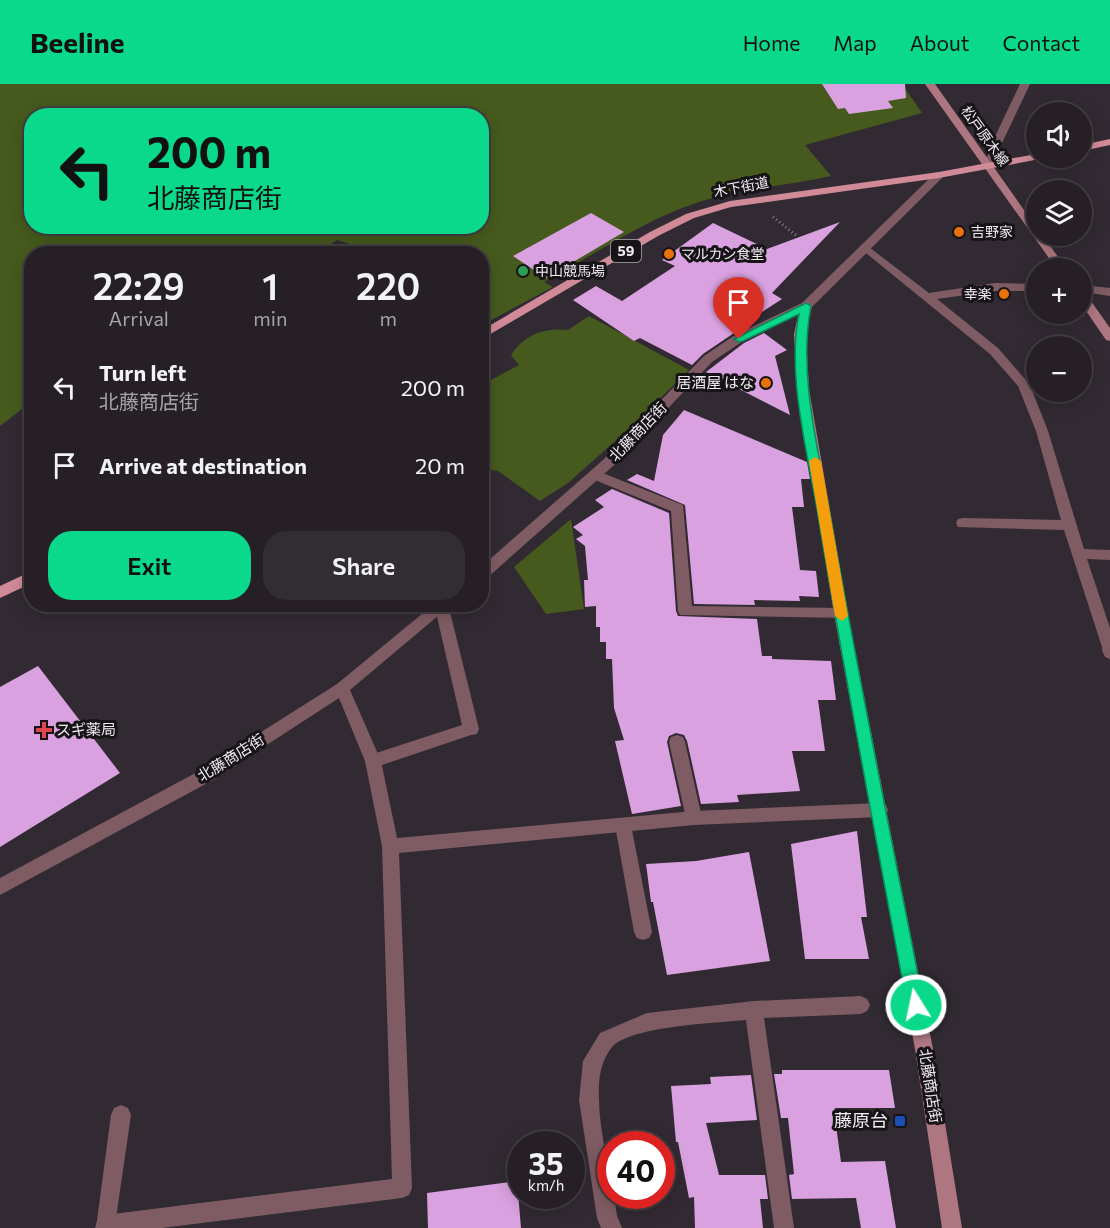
<!DOCTYPE html>
<meta charset="utf-8">
<style>
:root{--surface:#262026;--page:#322d32;--text:#f1f3f6;--muted:#a4a3a7;--line:#423e43;--accent:#0ad98b}
body{margin:0;font-family:Commissioner,"Noto Sans JP",sans-serif;background:var(--page);color:var(--text);height:100vh;display:flex;flex-direction:column;font-size:22px;white-space:nowrap}
*{box-sizing:border-box;margin:0}
p{font-size:20px;color:var(--muted)}
.icon{flex:none;width:33px;height:33px;fill:none;stroke:currentColor;stroke-width:2;stroke-linecap:round;stroke-linejoin:round}
.map{position:relative;flex:1;overflow:hidden}
.details{position:absolute;left:24px;top:162px;width:465px;height:366px;display:flex;flex-direction:column;background:var(--surface);border-radius:24px;box-shadow:0 3px 15px #0003,0 0 0 2px var(--line)}
.details>*{flex:none}
.hud{position:absolute;left:24px;top:24px;width:465px;height:126px;border-radius:24px;box-shadow:0 3px 15px #0003,0 0 0 2px var(--line);background:#0ad98b;color:#111;overflow:hidden}
.fabs{position:absolute;left:1026px;top:18px;display:grid;gap:12px}
.fabs a{display:grid;place-items:center;width:66px;height:66px;border-radius:50%;background:var(--surface);box-shadow:0 3px 15px #0003,0 0 0 2px var(--line);font-size:30px}
.speed{position:absolute;left:507px;top:1047px;display:flex;gap:12px;font-size:30px;font-weight:700;text-align:center}
.speed>*{display:grid;place-content:center;width:78px;height:78px;border-radius:50%;background:var(--surface);box-shadow:0 3px 15px #0003,0 0 0 2px var(--line);line-height:1}
.speed small{font-size:15px;font-weight:400}
.speed .limit{border:9px solid #d22;background:#fff;color:#111}
.pin{position:absolute;display:grid;place-items:center;width:51px;height:51px;color:#fff;margin:-62px -26px;border-radius:50% 50% 50% 0;rotate:-45deg;box-shadow:0 0 6px #0007}
.pin .icon{rotate:45deg}
.me{position:absolute;width:66px;margin:-33px;rotate:350deg;stroke-linejoin:round;filter:drop-shadow(0 0 4px #0008)}
.turn{display:flex;align-items:center;gap:21px;height:126px;padding:0 24px;font-size:27px}
.turn .icon{width:78px;height:78px;stroke-width:2.5}
.turn b{display:block;font-size:42px;line-height:51px}
.eta{display:flex;justify-content:space-evenly;align-items:center;height:102px;text-align:center}
.eta b{font-size:36px;font-weight:600;line-height:42px}
.action{display:flex;gap:12px;margin-top:auto;padding:12px 24px}
.action a{flex:1;height:69px;border-radius:24px;background:var(--accent);color:#111;font-size:24px;font-weight:600;line-height:69px;text-align:center}
.action a+a{background:var(--page);color:var(--text)}
ul{padding:0;list-style:none}
li{display:flex;align-items:center;gap:18px;height:78px;padding:0 24px}
li div{flex:1}
li b{display:block;font-size:22px}
li em{font-style:normal}
header{display:flex;align-items:center;gap:36px;box-sizing:border-box;height:84px;padding:0 30px;background:var(--accent);color:#111}
header strong{font-size:28px}
nav{display:flex;gap:33px;margin-inline-start:auto;font-size:21px}
.map>svg:first-child{display:block}
.green{fill:#465a1d;fill-rule:evenodd}
.building{fill:#d9a1df}
.lines{fill:none;stroke-linecap:round;stroke-linejoin:round}
.path{stroke:#878087;stroke-width:3;stroke-dasharray:1 3;stroke-linecap:butt}
.lane{fill:#7f5c63;fill-rule:evenodd}
.street{fill:#7f5c63;fill-rule:evenodd}
.secondary{fill:#ae7681;fill-rule:evenodd}
.primary{fill:#d18a98;fill-rule:evenodd}
.route{fill:#0ad98b;stroke:#068d5a;stroke-width:1.5}
.slow{fill:#f59e0b}
.food-dot{fill:#e8710a;stroke:#171418;stroke-width:2}
.leisure-dot{fill:#2e9e5b;stroke:#171418;stroke-width:2}
.health-dot{fill:#e0444e;stroke:#171418;stroke-width:2}
.transit-dot{fill:#1a4fb4;stroke:#171418;stroke-width:2}
.labels{text-anchor:middle;stroke-width:6;stroke-linejoin:round;paint-order:stroke}
.far-street-label{font-size:14px;fill:#f2ecf2;stroke:#171418}
.far-poi-label{font-size:14px;fill:#f2ecf2;stroke:#171418;text-anchor:start}
.shield{fill:#171418;stroke:#b0abb1;stroke-width:1.5}
.shield-label{font-size:14px;font-weight:bold;fill:#f2ecf2}
.poi-label{font-size:15px;fill:#f2ecf2;stroke:#171418;text-anchor:end}
.street-label{font-size:15px;fill:#f2ecf2;stroke:#171418}
.near-poi-label{font-size:18px;fill:#f2ecf2;stroke:#171418;text-anchor:end}
</style>
<header>
<strong>Beeline</strong>
<nav><a>Home</a><a>Map</a><a>About</a><a>Contact</a></nav>
</header>
<div class="map">
<svg width="1110" height="1144" viewBox="0 0 1110 1144">
<rect width="100%" height="100%" fill="#322a33"/>
<path class="green" d="M0 0H902L922 29 805 61 831 92C782 103 729 105 682 124 636 142 588 174 544 198L553 203 482 241V170L355 169 363 164 337 156 315 170H32L31 318 0 342ZM32 32H482V142H32Z
M589 232 689 286 633 341 568 399 540 417 498 387 482 384V301L519 281 511 271C524 251 544 243 568 246Z
M571 435 584 525 546 530 514 483Z"/>
<path class="building" d="M822 0H905L906 14 888 17 893 24 849 30 845 24 838 25Z
M591 129 624 148 546 194 513 172Z
M840 138 772 209 782 215 748 237 752 240 734 249 703 270 692 281 640 254 634 257 573 216 596 202 622 217 675 182 662 176 713 139 767 165Z
M764 249 787 266 775 272 790 331 706 288 744 259Z
M684 326 807 378 810 395H801L804 423H792L800 486 816 487 819 513 799 512 800 517 754 516 755 521 694 520 685 421 627 396 637 390 654 397 663 351Z
M612 405 669 429 676 527 678 532 757 535 762 572H772V575L831 577 836 616H818L825 667H792L800 707 737 711 739 718 701 720 687 657 684 651 676 649 669 652 667 658 681 722 632 730 615 657 624 656 614 624 612 575H606V558H600V543H596V522L585 523 584 496H588L585 462 576 455 583 451 573 443 604 423 595 416Z
M38 582 120 689 0 763V603Z
M857 747 867 833H861L869 875H805L791 760Z
M749 768 770 877 667 891 653 818H651L646 780 696 777Z
M782 986H889L895 1024H835L834 1027 841 1078 885 1077 896 1144H861L856 1114 792 1115 789 1091 794 1090 788 1034H781L774 990H782Z
M751 991 757 1036 706 1039 719 1091H765L768 1115H760L763 1144H695L694 1113 689 1114 678 1058H676L671 1002 711 1000 710 993Z
M517 1097 521 1144H428L427 1109Z"/>
<g class="lines">
<path class="path" d="M773 133 798 153"/>
<path class="lane" d="M865 160 929 209 995 199 1036 200V207H995L937 215 998 264 1030 301 1048 347 1084 465 1110 466V476L1087 475 1110 544V572L1105 570 1103 566 1064 446 958 443 956 439 958 435 963 434 1061 436 1036 347 1018 302 990 270 861 165V161Z
M1082 201 1110 204V212L1082 208Z
M595 386 683 421 692 522 841 524 846 526 848 530 846 534 680 531 678 527 671 427 590 394 588 391 590 388Z
M437 520H447L449 524 479 645 477 650 471 651 373 684 367 682 365 677 367 672 462 641 435 524Z
M677 651 683 653 685 658 702 734 700 739 694 741 688 739 686 734 669 658 671 653Z
M623 734 629 736 631 741 652 848 649 854 643 856 637 854 634 848 615 741 617 736Z
M861 912 867 915 870 921 867 927 861 930 764 934 794 1144H774L746 936C717 939 631 942 612 963 600 978 598 997 599 1015 599 1048 610 1079 610 1112H614L617 1132 622 1144H601L597 1134 579 1016 583 977 600 949 647 929 754 917Z
M121 1021 128 1024 131 1031 115 1141 114 1144H96L111 1031 114 1024Z"/>
<path class="street" d="M1020 0H1030L1001 61 994 83 985 85 984 83 991 61Z
M939 88 944 91 943 93 810 225 743 257 712 278 613 382 487 494 482 495V482L603 376 704 272 735 251 802 219 935 89Z
M434 520H452L350 606 381 677 397 754 694 727 880 719 886 721 888 726 886 731 880 733 694 741 399 769 412 1104 409 1111 402 1114 162 1144H95L98 1134 105 1131 392 1095 382 762 365 677 339 614 213 696 0 811V794L201 686 337 600Z
M1110 560V575L1105 573 1102 566 1104 562Z"/>
<path class="secondary" d="M925 0H935L1036 143V152H1043L1066 184H1056Z
M1082 209 1086 210 1110 244V257L1106 256 1082 221Z
M806 218 812 222 806 250 809 305 848 530 933 965 962 1144H942L915 965 834 530 797 305 794 250 800 222Z"/>
<path class="primary" d="M1110 55V61L1082 67V61Z
M1036 70V74H1041L1040 75 939 94 731 123 694 134 658 152 482 255V246L650 148 686 130 730 117 939 88Z
M32 487V499L0 514V502Z"/>
</g>
<path class="route" d="M806 219 811 222C797 294 821 376 833 447 861 606 893 763 924 921L922 927 916 929 910 927 907 921C877 760 846 599 819 437 809 374 786 292 799 230L743 257 739 258 734 255Z"/>
<path class="slow" d="M815 373 821 377 848 532 842 537 835 532 809 377Z"/>
<g class="food-dot">
<circle cx="959" cy="148" r="6"/>
<circle cx="669" cy="170" r="6"/>
<circle cx="1004" cy="210" r="6"/>
<circle cx="766" cy="299" r="6"/>
</g>
<circle class="leisure-dot" cx="523" cy="187" r="6"/>
<path class="health-dot" d="M41 637h6v6h6v6h-6v6h-6v-6h-6v-6h6z"/>
<rect class="transit-dot" x="894" y="1031" width="12" height="12" rx="3"/>
<g class="labels">
<g class="far-street-label">
<text transform="translate(985 52) rotate(54)" y="5">松戸原木線</text>
<text transform="translate(741 103) rotate(-11)" y="5">木下街道</text>
</g>
<g class="far-poi-label">
<text x="971" y="153">吉野家</text>
<text x="681" y="175">マルカン食堂</text>
<text x="535" y="192">中山競馬場</text>
<text x="992" y="215" text-anchor="end">幸楽</text>
</g>
<rect class="shield" x="611" y="156" width="30" height="22" rx="4.5"/>
<g class="shield-label">
<text x="626" y="172">59</text>
</g>
<g class="poi-label">
<text x="754" y="304">居酒屋 はな</text>
<text x="56" y="651" text-anchor="start">スギ薬局</text>
</g>
<g class="street-label">
<text transform="translate(638 348) rotate(-46)" y="5">北藤商店街</text>
<text transform="translate(231 674) rotate(-32)" y="5">北藤商店街</text>
<text transform="translate(930 1002) rotate(81)" y="5">北藤商店街</text>
</g>
<g class="near-poi-label">
<text x="888" y="1043">藤原台</text>
</g>
</g>
</svg>
<div class="fabs">
<a><svg class="icon" aria-label="sound" viewBox="0 0 24 24"><path d="M4 9h4l5-4v14l-5-4H4zM17 9q2 3 0 6"/></svg></a>
<a><svg class="icon" aria-label="layers" viewBox="0 0 24 24"><path d="M12 4l9 5-9 5-9-5zM3 14l9 5 9-5"/></svg></a>
<a>+</a>
<a>−</a>
</div>
<div class="speed"><div>35<small>km/h</small></div><div class="limit">40</div></div>
<div class="pin" style="left:739px;top:255px;background:#d93025"><svg class="icon" aria-label="arrive" viewBox="0 0 24 24"><path d="M6 21V4h12l-3 4 3 4H6"/></svg></div>
<svg class="me" style="left:916px;top:921px" viewBox="-20 -20 40 40"><circle r="17" fill="#0ad98b" stroke="#fff" stroke-width="3"/><path d="M0-11L8 9 0 5-8 9z" fill="#fff"/></svg>
<div class="hud">
<div class="turn"><svg class="icon" aria-label="left" viewBox="0 0 24 24"><path d="M17 20v-9H6M10 6l-5 5 5 5"/></svg><div><b>200 m</b>北藤商店街</div></div>
</div>
<section class="details">
<div class="eta">
<div><b>22:29</b><p>Arrival</p></div>
<div><b>1</b><p>min</p></div>
<div><b>220</b><p>m</p></div>
</div>
<ul>
<li><svg class="icon" aria-label="left" viewBox="0 0 24 24"><path d="M17 20v-9H6M10 6l-5 5 5 5"/></svg><div><b>Turn left</b><p>北藤商店街</p></div><em>200 m</em></li>
<li><svg class="icon" aria-label="arrive" viewBox="0 0 24 24"><path d="M6 21V4h12l-3 4 3 4H6"/></svg><div><b>Arrive at destination</b></div><em>20 m</em></li>
</ul>
<div class="action"><a>Exit</a><a>Share</a></div>
</section>
</div>
